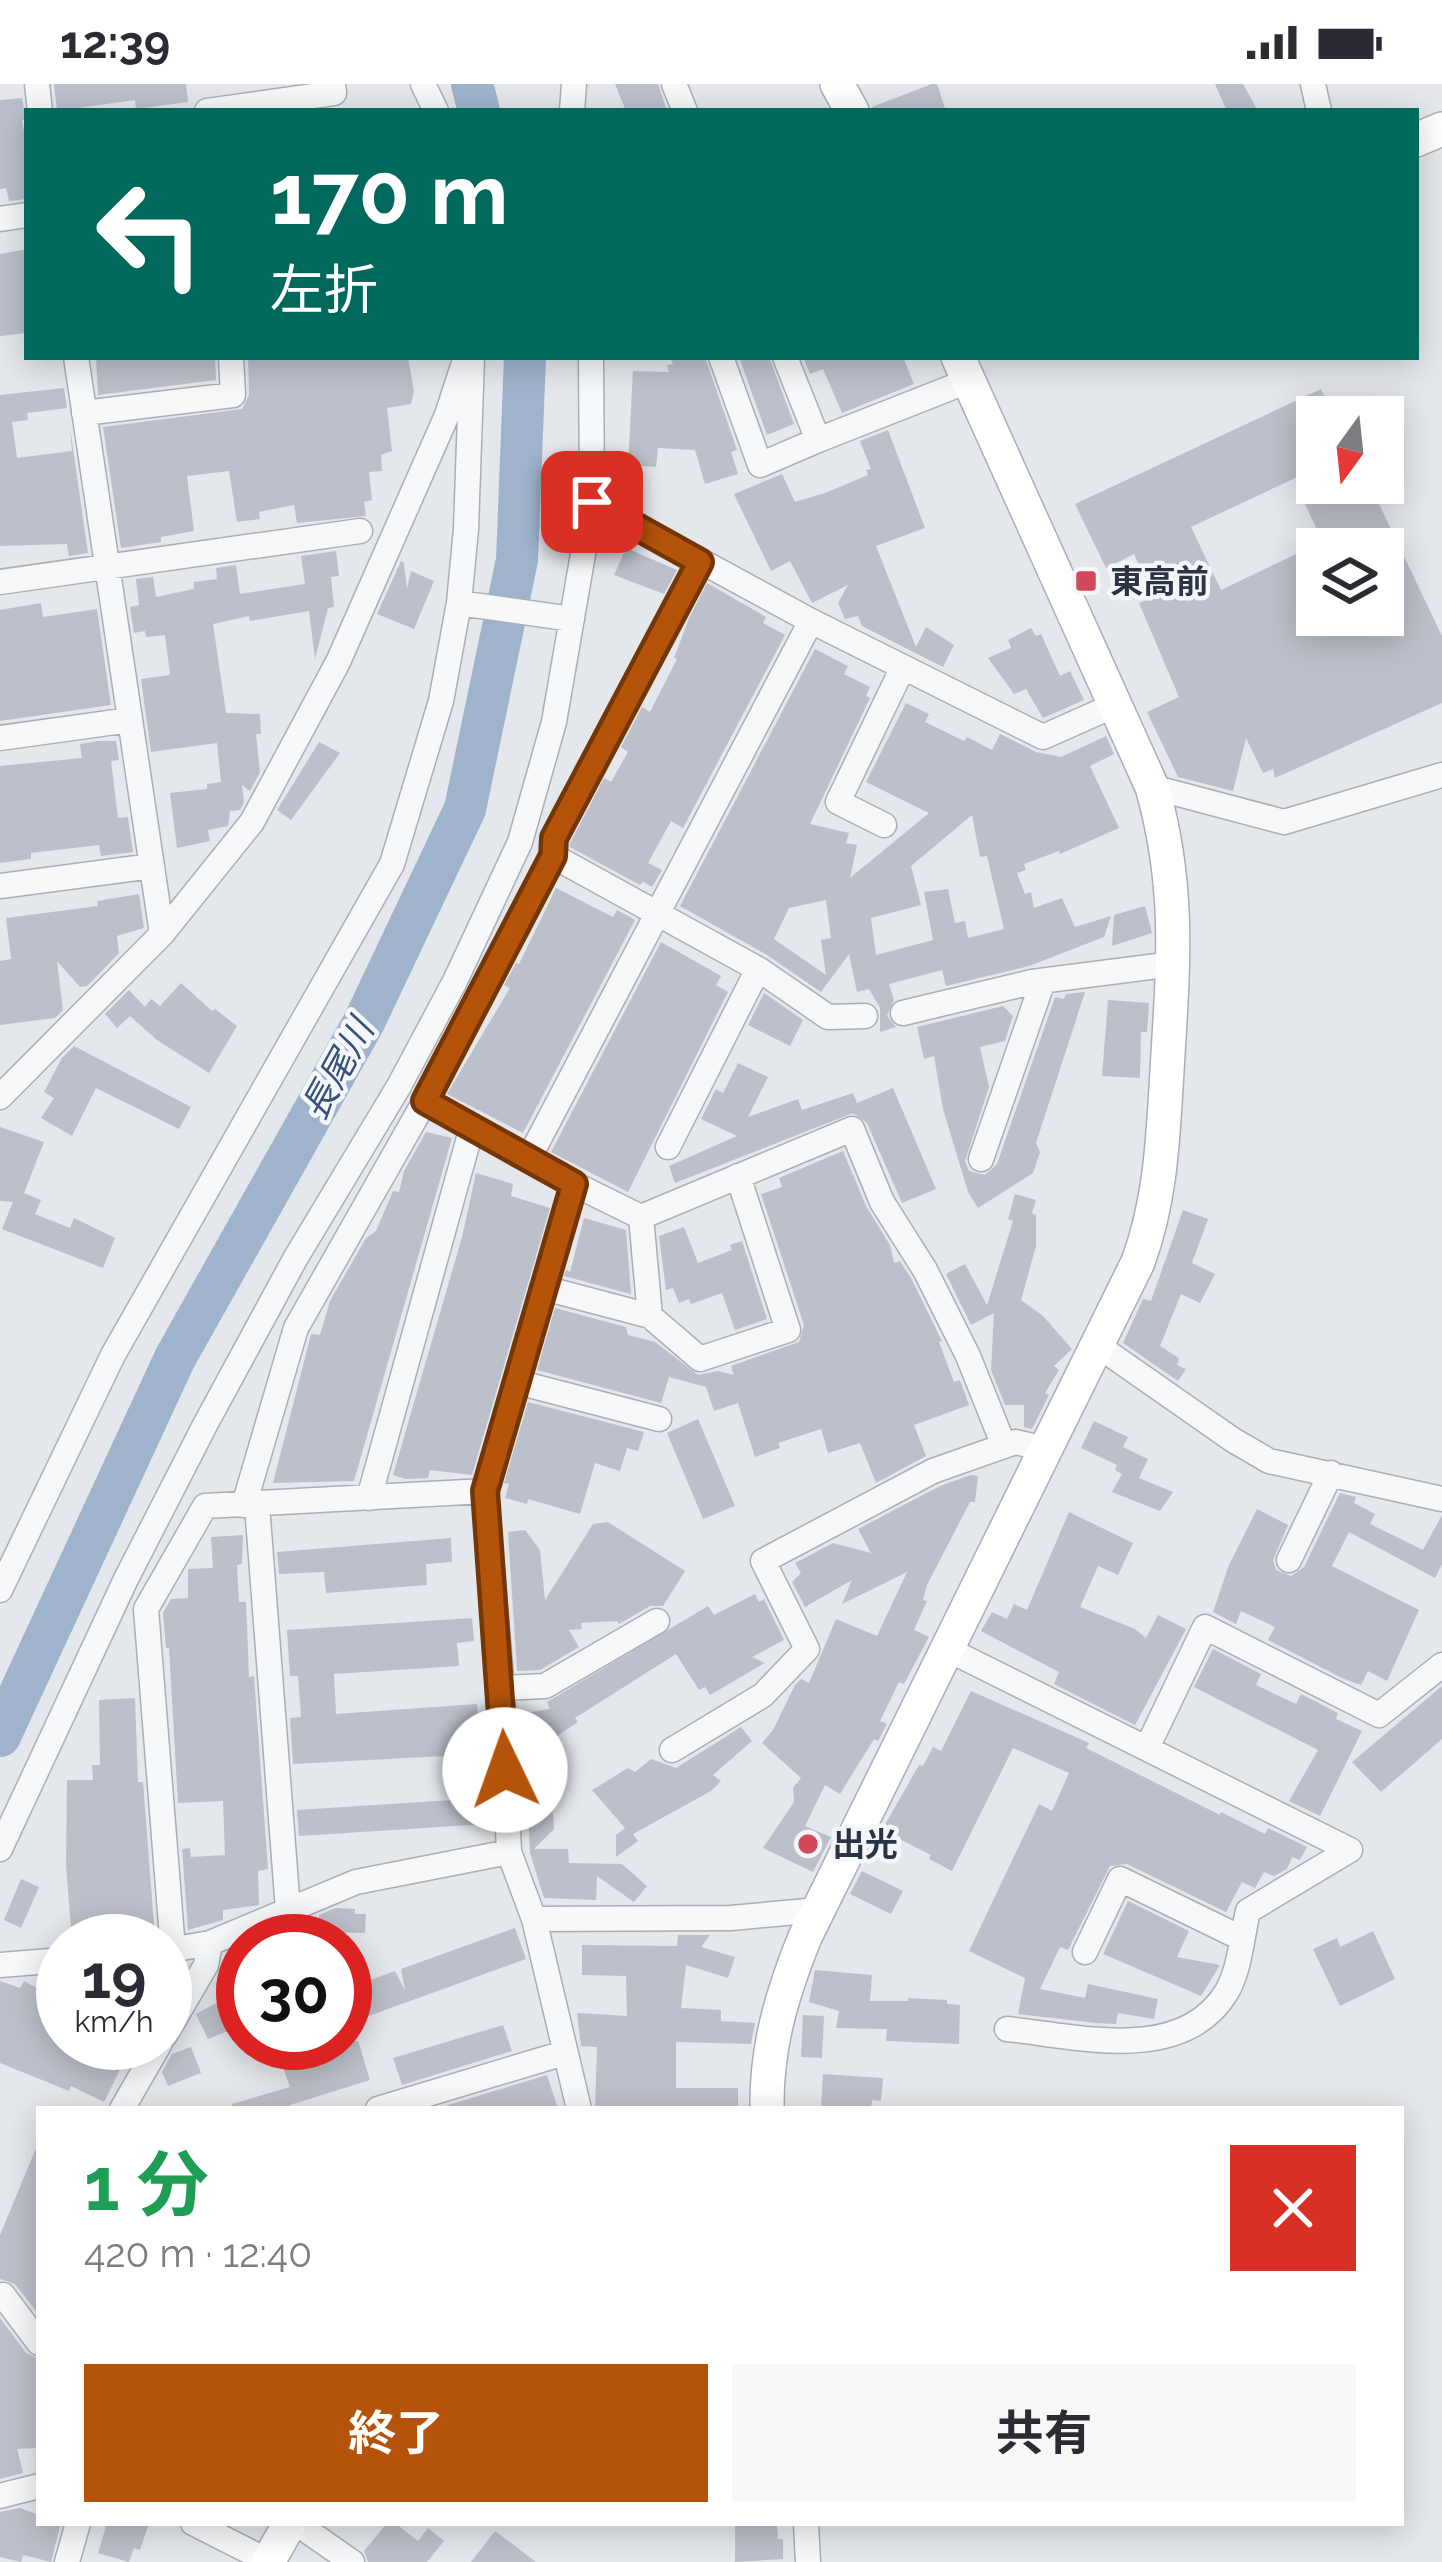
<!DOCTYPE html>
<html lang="ja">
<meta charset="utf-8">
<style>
:root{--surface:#fff;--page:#f7f7f7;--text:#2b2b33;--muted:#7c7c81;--accent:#b45309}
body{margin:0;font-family:Raleway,"Noto Sans JP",sans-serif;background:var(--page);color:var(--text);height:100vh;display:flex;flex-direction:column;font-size:45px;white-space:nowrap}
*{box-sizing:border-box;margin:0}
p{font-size:39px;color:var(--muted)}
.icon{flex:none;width:66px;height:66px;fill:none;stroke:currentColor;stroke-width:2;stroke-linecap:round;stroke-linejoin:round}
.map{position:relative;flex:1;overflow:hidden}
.details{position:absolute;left:36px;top:2022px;width:1368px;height:420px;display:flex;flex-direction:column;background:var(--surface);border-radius:0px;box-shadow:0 6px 30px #0003}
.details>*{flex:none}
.hud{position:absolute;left:24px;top:24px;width:1395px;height:252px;border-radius:0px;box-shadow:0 6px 30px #0003;background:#00695c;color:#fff;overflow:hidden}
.needle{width:78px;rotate:195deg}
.buttons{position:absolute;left:1296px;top:312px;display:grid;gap:24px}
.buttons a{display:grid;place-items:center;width:108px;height:108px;border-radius:0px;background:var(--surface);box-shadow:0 6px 30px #0003;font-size:60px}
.speed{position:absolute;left:36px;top:1830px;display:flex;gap:24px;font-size:60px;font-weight:700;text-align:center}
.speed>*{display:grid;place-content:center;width:156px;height:156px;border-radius:50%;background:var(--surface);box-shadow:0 6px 30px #0003;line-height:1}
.speed small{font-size:30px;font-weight:400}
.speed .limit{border:18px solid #d22;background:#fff;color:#111}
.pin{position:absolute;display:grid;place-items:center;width:102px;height:102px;color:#fff;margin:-51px;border-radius:24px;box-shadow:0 6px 18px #0006}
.me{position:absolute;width:132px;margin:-66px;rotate:357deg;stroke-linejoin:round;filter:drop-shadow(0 0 9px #0008)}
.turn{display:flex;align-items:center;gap:42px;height:252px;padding:0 48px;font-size:54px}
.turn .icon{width:156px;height:156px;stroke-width:2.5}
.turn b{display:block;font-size:84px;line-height:102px}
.round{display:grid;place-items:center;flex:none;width:126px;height:126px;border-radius:0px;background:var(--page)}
.summary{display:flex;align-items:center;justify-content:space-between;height:204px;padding:0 48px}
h1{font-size:72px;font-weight:700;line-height:90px;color:#1e9e55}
.cta{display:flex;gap:24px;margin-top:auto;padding:24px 48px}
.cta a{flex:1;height:138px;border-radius:0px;background:var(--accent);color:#fff;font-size:48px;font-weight:700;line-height:138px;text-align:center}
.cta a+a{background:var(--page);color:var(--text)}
.status{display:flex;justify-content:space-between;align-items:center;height:84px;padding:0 60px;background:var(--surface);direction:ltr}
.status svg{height:33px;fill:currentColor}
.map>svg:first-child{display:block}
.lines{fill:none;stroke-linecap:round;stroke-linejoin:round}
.river{stroke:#9fb4cc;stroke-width:42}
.building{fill:#bbc0ca;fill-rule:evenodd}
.street-casing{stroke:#a9aeb7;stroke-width:27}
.secondary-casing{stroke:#a9aeb7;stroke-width:36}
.street{stroke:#f7f8fa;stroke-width:24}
.secondary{stroke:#fff;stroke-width:33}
.route-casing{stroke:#753606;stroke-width:30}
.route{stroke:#b45309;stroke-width:21}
.poi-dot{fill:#d1495b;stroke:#f4f6f9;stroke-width:4.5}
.labels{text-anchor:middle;stroke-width:9;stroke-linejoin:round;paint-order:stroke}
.poi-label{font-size:33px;font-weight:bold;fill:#2b3445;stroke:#f4f6f9;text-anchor:start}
.water-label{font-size:36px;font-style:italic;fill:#34527a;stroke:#f4f6f9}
</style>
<div class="status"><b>12:39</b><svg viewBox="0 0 49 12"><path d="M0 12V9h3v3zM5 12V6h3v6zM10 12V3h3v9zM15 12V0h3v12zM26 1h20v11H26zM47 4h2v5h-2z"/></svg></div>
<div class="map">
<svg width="1442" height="2478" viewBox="0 0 1442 2478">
<rect width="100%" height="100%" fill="#e4e7ec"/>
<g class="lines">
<path class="river" d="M472 0 479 27
M0 1652 175 1274 364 938 465 725 517 476 525 273"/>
</g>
<path class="building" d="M54 0H186L188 18 136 25 135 16 57 27Z
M615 0H658L667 27H626Z
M932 0H937L946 27H873L872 23Z
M1215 0H1243L1258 27H1227Z
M22 14 26 36H22L27 64V115L9 117 6 104 0 105V16Z
M27 165V249L0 252V170Z
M96 273H215L216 296 98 311Z
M248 273H408L414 307 411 320 387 324 392 367 381 371 382 387 369 388 372 416 364 418 366 432 297 439 294 421 259 428 260 435 237 438 229 387 187 392 194 447 161 453V458L121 464 103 343 242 325 249 311Z
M670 273H705L737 366 731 368 738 390 705 400 695 366 658 364 656 383 628 381 633 287 669 288 667 281 673 280Z
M739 273H769L794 340 767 351Z
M803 273H903L914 300 842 329 823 285 810 290Z
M64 304 67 324 27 329 28 336 12 338 17 374 72 367 70 343 88 469 69 472 67 460 0 462V311Z
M1321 305 1334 333H1317V350L1296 360 1308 388 1191 443 1221 506 1317 460V531H1383V465H1326L1304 418 1346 399H1369L1442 552V619L1275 694 1273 685 1263 689 1246 654 1233 707 1178 693 1147 628 1179 613 1139 519 1154 513 1134 470 1106 484 1075 420Z
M888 346 925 444 876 462 916 563 926 543 954 561 943 583 862 542 858 532 845 535 838 519 848 501 812 519 790 477 771 487 734 410 782 390 795 418 825 409 868 391 866 386 871 385 860 357Z
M626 464 677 486 664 510 614 491Z
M336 467 339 492 331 493 334 523 328 524 315 575 309 527 250 537 249 532 213 540 226 629 260 630 261 650H256L260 688 250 707 242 701 244 718 240 726 230 727 228 742 208 746 210 757 177 764 170 709 207 705V700L221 698 217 659 151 668 141 595 170 591 165 551 146 553 145 547 134 549 130 523 139 521 136 495 153 493 156 513 194 505V498L217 495 216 484 236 481 240 510 305 500 301 472Z
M401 477 404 479 407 505 411 487 434 497 414 545 377 530Z
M707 499 766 533 763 539 785 551 683 744 671 737 648 779 662 786 652 803 643 798 640 801 570 763V759L604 694 611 698 628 668 621 663 642 623 650 628 677 575 674 574 690 532Z
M41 519 43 533 97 525 111 621 0 637V526Z
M1031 544 1036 552 1041 550 1060 592 1070 587 1084 616 1043 634 1026 605 1014 610 988 574 1011 564 1008 556Z
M815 565 848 582 844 590 870 603 866 612 870 614 810 740 849 749 846 759 857 761 850 794 929 729 866 698 906 619 929 630 925 638 964 657 967 653 992 666 1000 650 1036 668 1061 673 1106 652 1114 670 1090 682 1119 744 1060 770 1059 767 1024 780 1026 786 1017 789 1025 810 1031 808 1034 824 1062 814 1075 843 1111 832 1104 853 1029 882 946 902 942 886 889 900 894 916 887 932 896 943 880 948V924L869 905 857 908 849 870 821 908 767 871 680 822ZM972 731 980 773 987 772 1004 845 968 854 965 837 955 839 948 805 924 808 933 856 876 871 871 834 921 821 911 782ZM826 816 831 854 821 856 826 891 774 855 789 824Z
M97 657H116L119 676 111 677 118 734 128 733 133 768 101 772 99 761 31 769V775L0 779V682L82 674 80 660Z
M319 658 340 669 291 736 277 726Z
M556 804 613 833 617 826 635 836 523 1049 447 1010 510 904 504 901 516 879 519 880Z
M139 810 144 844 117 852 119 869 87 902 80 903 57 877 63 926 55 934 0 941V877L11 875 6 834 98 822 97 817Z
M1145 822 1152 849 1112 862 1114 831Z
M661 858 721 892 716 901 728 908 628 1108 551 1068Z
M181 899 212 927 215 925 237 942 209 989 157 956 130 932 117 944 105 930 129 906 145 923 151 915 160 922Z
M1085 908 1036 1059 1040 1068 1033 1089 978 1124 968 1108 943 1025 934 972 924 975 917 943 1003 922 1013 932 1005 957 980 963 989 1003 965 1077 969 1087 985 1091 997 1080 1055 913 1064 915 1066 910Z
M764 909 803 936 790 962 748 941Z
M1108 916 1149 919 1147 948H1141L1140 994 1102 992Z
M74 962 191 1023 179 1045 96 1004 72 1052 41 1034 54 1014 44 1008 62 974Z
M738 979 768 993 748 1033 798 1015 802 1026 853 1009 857 1019 893 1004 936 1105 902 1119 867 1039 853 1029 675 1099 669 1082 737 1052 701 1035 716 1005 723 1009Z
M0 1043 44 1058 24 1109 41 1116 35 1130 70 1144 74 1134 115 1154 103 1184 2 1145 13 1118 0 1117Z
M426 1048 452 1054 354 1397 273 1399 311 1250 320 1251 330 1217 366 1154 376 1147 393 1107 399 1108 404 1087Z
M843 1067 867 1124 890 1161 894 1179 900 1177 911 1194 942 1257 939 1258 954 1298 960 1296 969 1321 914 1341 926 1372 876 1399 860 1359 828 1369 821 1345 778 1359 780 1364 755 1373 738 1319 714 1327 706 1303 669 1293 661 1319 537 1286 555 1224 626 1243 628 1251 655 1258 698 1291 718 1287 734 1291 731 1282 799 1258 804 1241 761 1110 782 1103 779 1094Z
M476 1089 513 1100 511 1112 550 1124 472 1391 430 1386 428 1394 405 1395 393 1391 462 1153Z
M1015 1110 1036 1116 1032 1129 1036 1131V1162L1021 1216 1043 1232 1072 1265 1054 1282 1059 1286 1045 1309 1049 1311 1032 1345 1024 1343V1321H1005L991 1286 994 1229 971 1241 946 1190 965 1180 987 1221 1013 1137 1008 1135Z
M1183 1126 1208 1135 1192 1179 1215 1190 1200 1219 1181 1210 1160 1262 1179 1274 1177 1281 1186 1285 1178 1297 1123 1259 1143 1215 1151 1217Z
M584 1134 626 1146 631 1210 564 1192 566 1186 570 1188Z
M684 1143 698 1179 732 1166 730 1161 742 1157 767 1235 735 1246 722 1209 691 1220 689 1215 679 1219 673 1204 666 1206 659 1152Z
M528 1318 644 1348 638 1367 627 1364 620 1387 595 1379 580 1430 528 1415 527 1420 505 1414 509 1400 504 1399Z
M698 1335 735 1422 703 1435 667 1349Z
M1094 1337 1128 1353 1123 1363 1148 1375 1139 1394 1173 1408 1160 1427 1112 1408 1122 1390 1115 1386 1117 1381 1081 1364Z
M971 1391 978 1392 975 1418H970L927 1501 923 1516 927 1517 914 1546 929 1553 904 1600 899 1598 880 1637 887 1640 878 1657 874 1655 840 1710 825 1701 805 1742 831 1753 813 1788 763 1764 794 1718 793 1704 801 1694 762 1659 773 1646 795 1601 801 1595 809 1599 836 1535 877 1552 907 1488 842 1520 852 1496 805 1523 792 1498 801 1489 795 1479 833 1459 871 1469 858 1445 940 1402Z
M1340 1409 1356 1413 1354 1419 1375 1430 1370 1440 1423 1466 1442 1431V1480L1435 1494 1349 1448 1332 1482 1419 1526 1387 1597 1368 1587 1361 1601 1344 1595 1268 1556 1275 1543 1241 1527 1236 1540 1213 1528 1229 1481 1257 1425 1288 1441 1273 1476 1276 1486 1291 1492 1304 1483Z
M1069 1428 1133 1459 1118 1491 1098 1482 1080 1523 1135 1545 1146 1554 1158 1531 1186 1545 1135 1641 1054 1600 1059 1588 981 1547 992 1528 1007 1535 1014 1520 1027 1526Z
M608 1438 685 1487 663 1522H650L619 1540 617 1537 581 1539 582 1545 569 1546 579 1563 540 1586 517 1587 508 1448 525 1446 540 1466 545 1516 593 1440Z
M243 1451 242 1480 237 1481 239 1518H246L249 1593 254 1592 268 1785 258 1787 259 1821 223 1826V1836L188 1846 182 1765 190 1764 191 1773 225 1771 223 1717 178 1719 169 1564H166L163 1529 171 1515 188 1514V1485L213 1484 211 1453Z
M451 1454 452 1478 426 1480 427 1501 326 1509 324 1488 279 1490 277 1468Z
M755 1510 759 1518 764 1515 784 1556 752 1573 765 1579 710 1611 705 1603 699 1606 676 1570 575 1634 578 1638 548 1658 554 1745 534 1765H568L569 1779 622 1780 647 1802 634 1818 597 1792 596 1816 544 1814 530 1769 526 1680H522L520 1644 525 1643V1629L550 1625 547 1618 708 1522 714 1531Z
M472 1534 474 1557 457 1559 459 1582 334 1590 336 1630 477 1620 479 1644 461 1645 463 1671 293 1680 290 1634 301 1633 298 1592H290L287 1546Z
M1213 1565 1261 1590 1256 1601 1296 1620 1301 1610 1338 1629 1336 1635 1362 1647 1320 1732 1289 1717 1318 1666 1194 1603Z
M1442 1602V1655L1381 1708 1352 1678Z
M971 1607 1089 1659 1086 1664 1220 1731 1221 1728 1265 1750 1268 1744 1307 1763 1300 1776 1292 1773 1287 1785 1274 1792 1264 1788 1255 1804 1242 1798 1226 1828 1127 1780 1110 1782 1068 1866 1060 1863 1040 1905 1085 1914 1088 1900 1158 1915 1154 1935 1118 1929 1116 1940 1096 1939 1018 1930 1025 1894 969 1867 1039 1720 1052 1727 1069 1689 1013 1664 952 1787 929 1775 931 1771 882 1746 919 1681 923 1682 933 1663 941 1667Z
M135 1614 138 1698H143L155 1854 152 1857H72L66 1781 67 1696H93L92 1681H100L99 1616Z
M741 1643 752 1657 713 1691 721 1697 711 1707 633 1750 638 1757 616 1773V1751L625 1744 592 1706 628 1684 635 1688 651 1675 676 1684Z
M484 1714 486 1740 299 1752 297 1726Z
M862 1787 903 1807 891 1830 850 1810Z
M21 1795 39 1803 21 1844 4 1836Z
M1128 1817 1189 1847 1177 1873 1220 1881 1201 1912 1103 1870Z
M336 1824 355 1825V1830H366L365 1849 318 1848 319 1831Z
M515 1844 526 1875 363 1934 345 1935V1908H354V1902L395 1887 405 1907 401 1885Z
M1373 1847 1395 1895 1340 1922 1313 1865 1337 1854 1340 1863Z
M678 1851H710L701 1863 735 1873 728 1894 686 1881 681 1924 721 1926V1937L755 1939 751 1960 676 1958V2004H738V2025H595L597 1963 581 1962 577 1929 627 1932 626 1892 582 1891V1861L677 1862Z
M815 1886 872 1891 870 1917H908V1914L947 1916V1920L960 1921 959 1960 886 1957 887 1945 836 1944 839 1927 809 1918Z
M243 1887V1941L208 1955 196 1930 222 1916 215 1899Z
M54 1893H63V1959H133L104 2018 71 2002 69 2007 0 1979V1897L20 1904 24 1897 48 1910Z
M803 1931 824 1932 822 1974 801 1973Z
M503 1941 512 1967 402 2001 393 1974Z
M358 1957 370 1996 290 2021 292 2025H233L232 2020 290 2003 276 1962Z
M191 1963 201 1989 168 2002 162 1988 172 1970Z
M823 1990 883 1994 881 2017 872 2016 871 2025 821 2023Z
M547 1991 558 2025H435Z
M39 2057V2231L15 2200 0 2195V2151Z
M0 2234 26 2269 39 2275V2364L17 2365 23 2389 0 2395Z
M20 2424 39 2431V2439H61L51 2478 23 2471 21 2478 0 2473V2428Z
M107 2439H149L140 2466 134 2464 129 2478 98 2469Z
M387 2439H395L418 2457 428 2444 444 2457 427 2478H368L364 2467Z
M735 2439 777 2442 778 2455H783V2475L735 2478Z
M495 2447 536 2478H471Z"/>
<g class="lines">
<defs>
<path id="street" d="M37 0 40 27
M423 0 436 27
M674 0 685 27
M1313 0 1319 27
M207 27 334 9 333 0
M572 27 574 0
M0 135 27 131
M76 273 162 850
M721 273 760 381 818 356 785 273
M84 329 233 311 231 273
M818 356 968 297
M592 418 811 537 1043 653 1115 621
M0 498 360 447
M459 519 572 535
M0 654 130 636
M1152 703 1284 738 1442 691
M884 741 838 718 903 583
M553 772 758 885 828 933 865 932
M0 802 152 782
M903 929 1032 898 1173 880
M0 1013 162 850 252 738 338 578 447 331 464 279
M425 1017 529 1074
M668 1063 758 885
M981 1075 1043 897
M574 1100 641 1133 852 1045 882 1118 925 1186 968 1272 1004 1362
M641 1133 650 1232 700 1275 788 1246 738 1092
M544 1204 650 1232
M1097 1261 1233 1356 1269 1377 1442 1415
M517 1298 659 1335
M369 1414 472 1043
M244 1421 296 1244 425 1017 553 772 554 754 700 478
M257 1421 288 1826
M1289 1476 1331 1389
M0 1506 113 1271 392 780 441 617 459 519 466 445 472 273
M947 1565 1350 1766
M502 1604 545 1602 657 1537
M1147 1664 1205 1543 1379 1631 1442 1581
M672 1666 763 1611 807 1565 763 1477 933 1387 1015 1358 1045 1365
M0 1765 126 1495 205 1341 295 1175 399 1002 455 897 520 758 554 638 592 418 591 273
M534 1835 731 1834 818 1826
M173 1866 146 1525 205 1422 485 1407
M165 1867 210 1859 356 1798 509 1768
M1085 1868 1120 1795 1241 1854
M0 1881 63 1876
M1007 1945C1076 1952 1181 1981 1226 1909 1240 1886 1242 1852 1248 1827L1350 1766
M165 1951 206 1881 210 1859
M122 2025 160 1959
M378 2025 564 1969
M579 2025 534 1835 509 1768 502 1604 485 1407 574 1100 529 1074 811 537
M3 2211 39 2259
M0 2412 39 2402
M193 2439 268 2477
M296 2439 352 2478
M806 2439 808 2478
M67 2478 78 2439"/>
<path id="secondary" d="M837 0 852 27
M1416 56 1442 45
M767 2025C766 1963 782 1910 805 1853L1138 1178C1161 1115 1163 1054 1167 987 1173 884 1181 804 1152 703L958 273
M268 2478 290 2439"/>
</defs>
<use href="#street" class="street-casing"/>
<use href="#secondary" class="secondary-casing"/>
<use href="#street" class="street"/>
<use href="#secondary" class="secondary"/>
</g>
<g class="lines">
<defs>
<path id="route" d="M505 1686 485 1407 574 1100 425 1017 553 772 554 754 700 478 592 418"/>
</defs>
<use href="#route" class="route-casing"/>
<use href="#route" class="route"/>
</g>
<g class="poi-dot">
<rect x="1074" y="485" width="24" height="24" rx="6"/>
<circle cx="808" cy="1760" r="12"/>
</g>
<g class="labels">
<g class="poi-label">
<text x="1110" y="509">東高前</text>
<text x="832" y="1772">出光</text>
</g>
<g class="water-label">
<text transform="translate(337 985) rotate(-61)" y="13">長尾川</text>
</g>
</g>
</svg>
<div class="buttons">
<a><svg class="needle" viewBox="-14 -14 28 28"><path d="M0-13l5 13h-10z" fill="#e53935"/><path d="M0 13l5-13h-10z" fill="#7c7c81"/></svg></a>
<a><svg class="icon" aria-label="layers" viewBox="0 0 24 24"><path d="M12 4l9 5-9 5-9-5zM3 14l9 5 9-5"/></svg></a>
</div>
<div class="speed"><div>19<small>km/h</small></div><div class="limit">30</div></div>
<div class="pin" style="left:592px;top:418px;background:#d93025"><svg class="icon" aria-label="arrive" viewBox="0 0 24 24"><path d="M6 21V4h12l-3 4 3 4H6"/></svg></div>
<svg class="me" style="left:505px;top:1686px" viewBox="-20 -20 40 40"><circle r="19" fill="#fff"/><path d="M0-13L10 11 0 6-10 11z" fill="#b45309"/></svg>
<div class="hud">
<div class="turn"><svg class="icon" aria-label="left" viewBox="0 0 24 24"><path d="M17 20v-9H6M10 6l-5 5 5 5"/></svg><div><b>170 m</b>左折</div></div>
</div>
<section class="details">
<div class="summary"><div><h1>1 分</h1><p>420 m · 12:40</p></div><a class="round" style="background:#d93025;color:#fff"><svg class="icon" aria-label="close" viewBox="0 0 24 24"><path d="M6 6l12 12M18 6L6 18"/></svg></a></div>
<div class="cta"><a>終了</a><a>共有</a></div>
</section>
</div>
